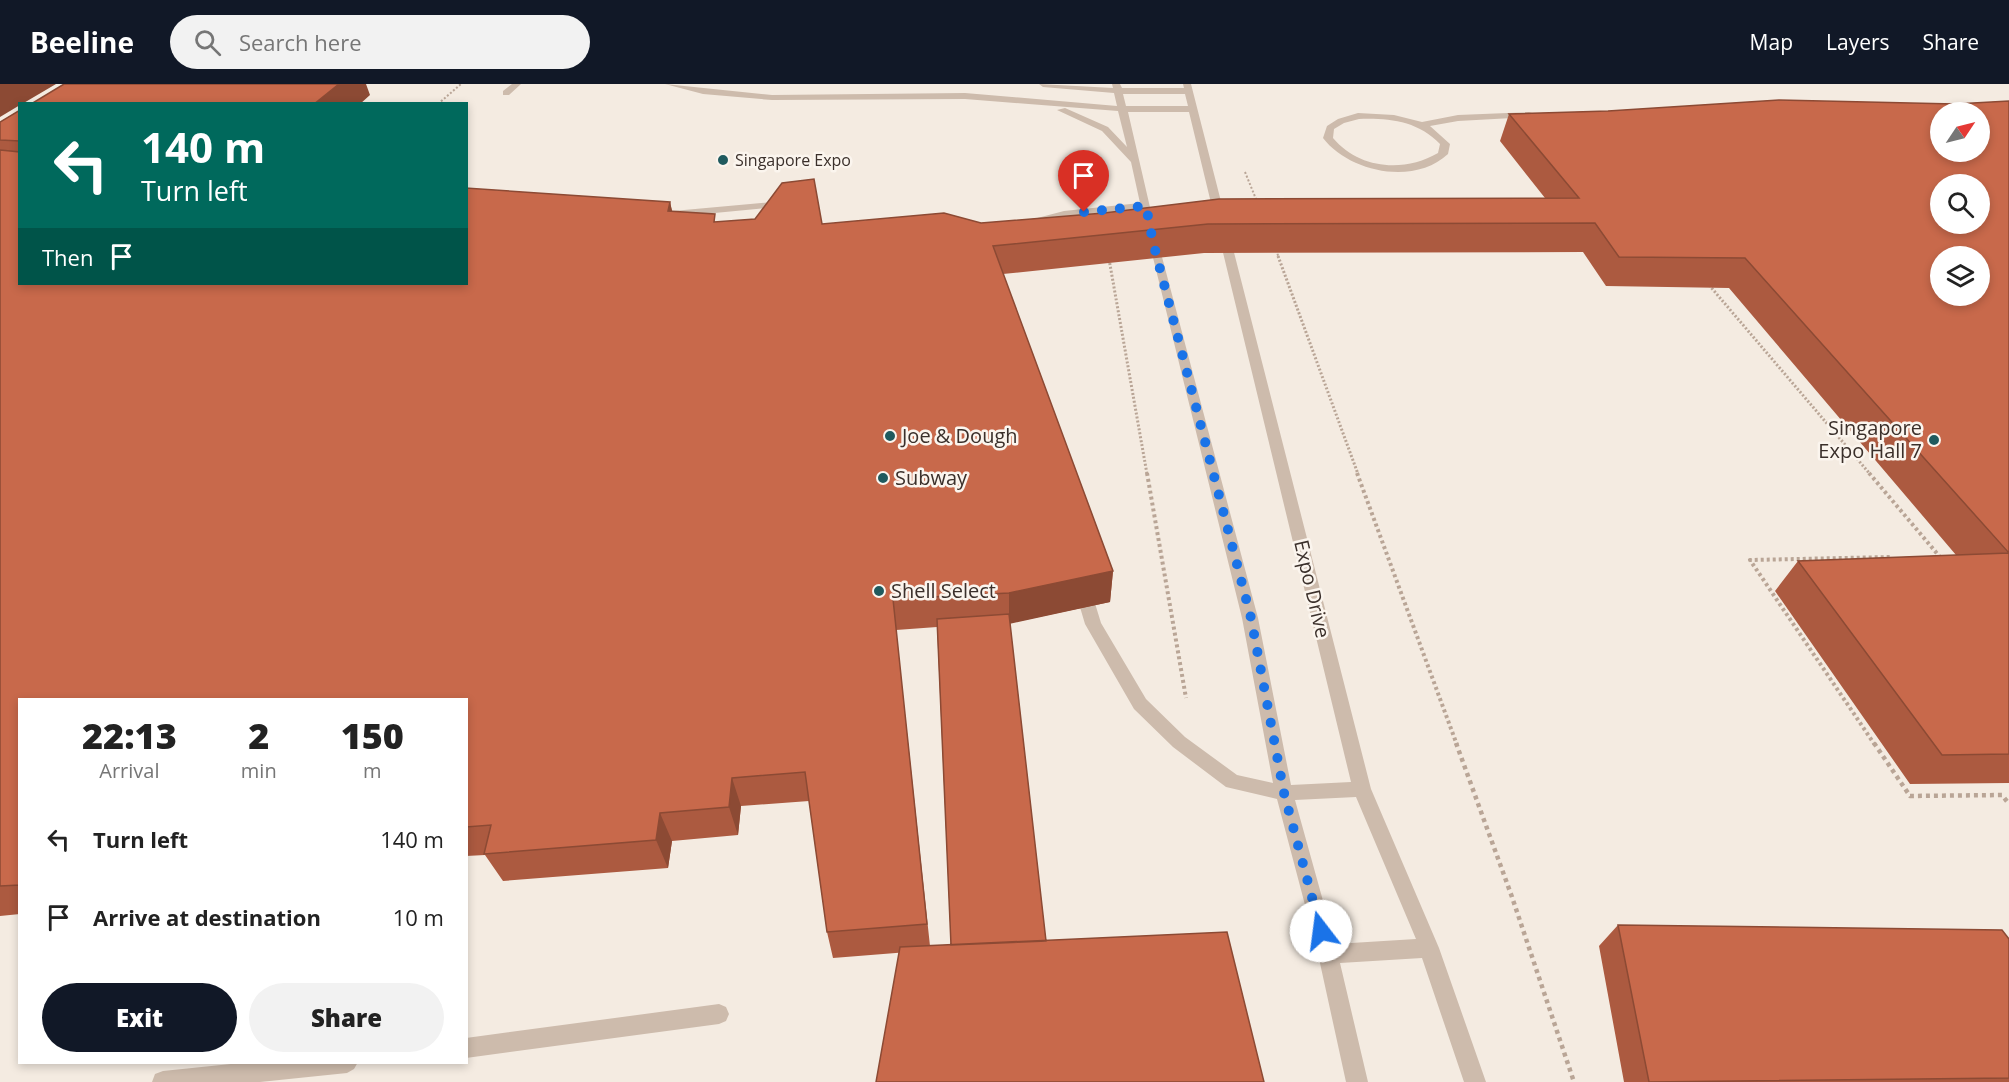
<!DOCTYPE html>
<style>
:root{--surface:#fff;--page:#f2f2f2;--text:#222;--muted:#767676;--accent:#111827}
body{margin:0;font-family:"Open Sans",sans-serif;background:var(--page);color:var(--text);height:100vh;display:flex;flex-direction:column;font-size:22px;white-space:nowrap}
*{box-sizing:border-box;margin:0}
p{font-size:20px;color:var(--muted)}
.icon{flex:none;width:33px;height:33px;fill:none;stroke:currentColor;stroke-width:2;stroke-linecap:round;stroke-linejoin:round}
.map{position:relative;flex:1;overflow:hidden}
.sheet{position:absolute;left:18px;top:614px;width:450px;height:366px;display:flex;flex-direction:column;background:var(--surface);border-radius:0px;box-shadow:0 3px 9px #0003}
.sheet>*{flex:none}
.guide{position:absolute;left:18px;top:18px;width:450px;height:183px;border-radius:0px;box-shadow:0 3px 9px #0003;background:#00695c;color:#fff;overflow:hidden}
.needle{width:39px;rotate:55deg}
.controls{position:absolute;left:1930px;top:18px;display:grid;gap:12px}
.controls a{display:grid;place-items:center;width:60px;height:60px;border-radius:50%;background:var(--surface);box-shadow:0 3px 9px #0003;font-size:30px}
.pin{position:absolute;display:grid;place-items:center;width:51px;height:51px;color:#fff;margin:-62px -26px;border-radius:50% 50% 50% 0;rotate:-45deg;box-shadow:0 0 6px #0007}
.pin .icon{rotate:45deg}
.me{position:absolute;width:66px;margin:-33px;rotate:345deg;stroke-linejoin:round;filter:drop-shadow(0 0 4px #0008)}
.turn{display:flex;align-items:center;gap:21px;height:126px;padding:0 24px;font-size:27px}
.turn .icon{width:78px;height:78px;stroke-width:2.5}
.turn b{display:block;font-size:42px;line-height:51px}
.then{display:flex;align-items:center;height:57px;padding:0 24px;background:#0003;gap:12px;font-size:22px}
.eta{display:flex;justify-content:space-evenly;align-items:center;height:102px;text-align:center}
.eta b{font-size:36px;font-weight:800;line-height:42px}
.primary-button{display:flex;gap:12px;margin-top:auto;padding:12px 24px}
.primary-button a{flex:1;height:69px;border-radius:36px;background:var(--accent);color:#fff;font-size:24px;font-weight:800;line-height:69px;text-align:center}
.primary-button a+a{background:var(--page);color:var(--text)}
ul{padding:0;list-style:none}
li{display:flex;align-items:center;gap:18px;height:78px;padding:0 24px}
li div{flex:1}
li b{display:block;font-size:22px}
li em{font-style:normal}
header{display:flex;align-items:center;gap:36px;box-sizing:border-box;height:84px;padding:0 30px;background:var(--accent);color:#fff}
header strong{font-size:28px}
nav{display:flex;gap:33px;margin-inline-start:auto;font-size:21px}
.search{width:420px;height:54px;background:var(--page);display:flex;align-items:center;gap:15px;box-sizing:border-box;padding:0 21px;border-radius:33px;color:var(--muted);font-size:22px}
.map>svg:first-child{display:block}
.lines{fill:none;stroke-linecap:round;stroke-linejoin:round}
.path-far3{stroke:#b9a596;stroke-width:2;stroke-dasharray:2 2;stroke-linecap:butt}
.path-far2{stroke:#b9a596;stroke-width:3;stroke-dasharray:2 2;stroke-linecap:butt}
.path-far1{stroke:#b9a596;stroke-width:4;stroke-dasharray:3 3;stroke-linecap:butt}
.path{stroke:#b9a596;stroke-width:4.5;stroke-dasharray:4 4;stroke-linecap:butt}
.minor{fill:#cdbbac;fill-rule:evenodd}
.wall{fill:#ac5a40;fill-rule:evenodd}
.shaded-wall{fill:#8c4a34}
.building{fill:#c8694b;stroke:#8c4a34;stroke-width:1.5;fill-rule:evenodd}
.route{stroke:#1a73e8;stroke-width:10;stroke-dasharray:0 18}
.poi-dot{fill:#1f5a5e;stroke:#fbf5ee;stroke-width:2}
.labels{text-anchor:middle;stroke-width:5;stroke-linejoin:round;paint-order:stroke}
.far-poi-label{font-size:16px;fill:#3b302b;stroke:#fbf5ee;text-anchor:start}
.poi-label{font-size:20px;fill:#3b302b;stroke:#fbf5ee;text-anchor:start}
.street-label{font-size:20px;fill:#3b302b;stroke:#fbf5ee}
</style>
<header>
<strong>Beeline</strong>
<div class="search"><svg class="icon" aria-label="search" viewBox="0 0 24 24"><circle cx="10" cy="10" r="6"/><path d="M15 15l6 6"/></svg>Search here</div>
<nav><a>Map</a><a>Layers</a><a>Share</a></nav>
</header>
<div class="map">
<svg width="2009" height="998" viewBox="0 0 2009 998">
<rect width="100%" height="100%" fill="#f4ebe1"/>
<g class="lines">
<path class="path-far3" d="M438 20 461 0
M1245 88 1258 120
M1276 166 1279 174"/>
<path class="path-far2" d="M1278 172 1358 390
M1109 175 1147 390
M1709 201 1870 390"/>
<path class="path-far1" d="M1147 389 1186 614
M1357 389 1457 661
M1869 389 1940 473H1938
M1875 661 1750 476 1891 473"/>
<path class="path" d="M1456 659 1512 813 1574 998
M1874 659 1910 712 2002 711 2009 720"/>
<path class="minor" d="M512 0H521L509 11H503V7Z
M665 0 772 11 965 9 1117 22 1114 9 1043 3 1039 0 1113 4 1112 0H1120L1122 4H1184L1183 0H1191L1371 705 1439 864 1486 998H1464L1422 874 1340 879 1368 998H1346L1318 870 1277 715 1226 703 1173 663 1134 625 1085 540 1074 503 1077 499H1087L1090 503 1101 539 1146 615 1185 653 1237 691 1273 699 1242 534 1141 125 1064 133 1027 141 1022 138 1064 127 1140 119 1131 78 1102 47 1057 26 1065 24 1108 43 1127 63 1118 27 965 15 772 16 703 10ZM1123 10H1185L1188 22H1126ZM1128 28H1189L1351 698 1291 701 1258 534 1158 158ZM1356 713 1416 855 1335 860 1295 716Z
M1529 28 1532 29V33L1458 37 1430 42 1450 60 1448 70C1414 102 1349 88 1323 54L1327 42 1338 35 1358 29 1394 31 1422 38 1458 31ZM1359 35C1389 34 1418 37 1440 60L1438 69C1404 89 1359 85 1333 54L1334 45 1344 39Z
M783 117 787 118V122L673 133 668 130 673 127Z
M719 920 726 923 729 930 726 937 719 940 466 974V954Z
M250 978H358L354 985 347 989 260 998H152L155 990 163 987Z"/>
</g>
<path class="wall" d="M2009 17V699L1910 700 1775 507 1798 477 1956 471 1729 204 1606 202 1583 168 1204 169 1003 190 1113 487 1110 518 1010 539 1046 857 833 874 827 848 809 717 741 722 738 751 672 757 668 784 503 797 485 771 466 772V615H20V830L0 832V38L20 26V200H466L670 118 672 128 716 138 822 140 981 139 1545 114 1500 57 1509 30 1955 20ZM937 543 951 861 930 862 896 546Z
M1618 841 2009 855V998H1624L1599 862Z"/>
<path class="shaded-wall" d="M0 0H56L22 20H20V21L0 33Z
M339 0H366L370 11 360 20H314Z
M670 118 677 147 668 127Z
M1113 487 1110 518 1009 540V509Z
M732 694 741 722 738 751 729 723Z
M660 729 672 757 668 784 656 756Z"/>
<path class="building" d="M64 0H339L314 20H31Z
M1779 16 1955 20 2009 17V469L1745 174 1619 173 1595 139 1208 140 993 162 1113 487 1009 509 893 515 927 840 827 848 805 688 732 694 729 723 660 729 656 756 484 770 491 741 466 743V615H20V801L0 802V66L20 68V200H466V104L670 118 668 127 715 130 714 138 755 135 782 99 814 95 822 140 944 129 981 139 1104 129 1219 115 1579 114 1509 30 1608 27ZM1941 28H1980V68H1941ZM1941 100H1980V140H1941ZM1941 172H1980V212H1941Z
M20 26V57L0 56V38Z
M2009 469V670L1942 671 1798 477Z
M1009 530 1046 857 951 861 937 535Z
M1618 841 2002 846 2009 855V994L1649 998Z
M1227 848 1264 998H876L900 863Z"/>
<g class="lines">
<path class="route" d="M1084 128 1146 122 1153 158 1251 534 1284 709 1321 847"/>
</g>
<g class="poi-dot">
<circle cx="723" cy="76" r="6"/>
<circle cx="890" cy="352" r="6"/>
<circle cx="1934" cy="356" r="6"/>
<circle cx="883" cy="394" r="6"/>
<circle cx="879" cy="507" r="6"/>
</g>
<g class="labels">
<g class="far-poi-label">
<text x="735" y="82">Singapore Expo</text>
</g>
<g class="poi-label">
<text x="1922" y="351" text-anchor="end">Singapore<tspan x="1922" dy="23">Expo Hall 7</tspan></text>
<text x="902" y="359">Joe &amp; Dough</text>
<text x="895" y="401">Subway</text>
<text x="891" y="514">Shell Select</text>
</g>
<g class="street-label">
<text transform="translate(1312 505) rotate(77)" y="7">Expo Drive</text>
</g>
</g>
</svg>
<div class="controls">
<a><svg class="needle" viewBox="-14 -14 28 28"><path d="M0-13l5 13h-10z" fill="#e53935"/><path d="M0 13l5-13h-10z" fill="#767676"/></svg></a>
<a><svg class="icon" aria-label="search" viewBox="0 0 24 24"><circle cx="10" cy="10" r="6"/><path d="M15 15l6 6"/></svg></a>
<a><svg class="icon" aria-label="layers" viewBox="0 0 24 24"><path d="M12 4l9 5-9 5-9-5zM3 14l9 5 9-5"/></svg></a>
</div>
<div class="pin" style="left:1084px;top:128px;background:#d93025"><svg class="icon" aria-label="arrive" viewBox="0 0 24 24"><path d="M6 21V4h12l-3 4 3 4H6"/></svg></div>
<svg class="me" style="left:1321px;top:847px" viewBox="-20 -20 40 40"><circle r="19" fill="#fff"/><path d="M0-13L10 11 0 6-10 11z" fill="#1a73e8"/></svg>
<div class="guide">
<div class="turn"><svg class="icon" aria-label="left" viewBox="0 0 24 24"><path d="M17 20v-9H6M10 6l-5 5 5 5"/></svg><div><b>140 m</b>Turn left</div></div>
<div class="then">Then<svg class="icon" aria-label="arrive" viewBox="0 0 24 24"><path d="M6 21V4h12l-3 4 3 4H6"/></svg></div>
</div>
<section class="sheet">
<div class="eta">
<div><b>22:13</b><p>Arrival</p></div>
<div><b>2</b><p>min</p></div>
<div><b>150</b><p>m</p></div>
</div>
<ul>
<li><svg class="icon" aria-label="left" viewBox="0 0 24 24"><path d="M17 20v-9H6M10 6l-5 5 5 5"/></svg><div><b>Turn left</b></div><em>140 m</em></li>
<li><svg class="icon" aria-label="arrive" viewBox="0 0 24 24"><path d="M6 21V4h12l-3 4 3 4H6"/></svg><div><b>Arrive at destination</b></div><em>10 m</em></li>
</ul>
<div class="primary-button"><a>Exit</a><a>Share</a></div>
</section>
</div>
